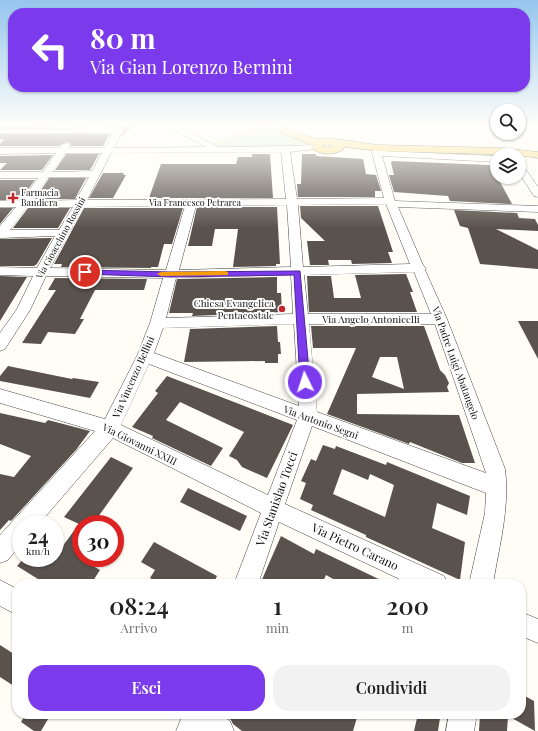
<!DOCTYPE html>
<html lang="it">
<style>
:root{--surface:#fff;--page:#f2f2f2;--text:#222;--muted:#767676;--accent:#7c3aed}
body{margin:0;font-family:"Playfair Display",serif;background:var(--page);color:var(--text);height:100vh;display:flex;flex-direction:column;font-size:15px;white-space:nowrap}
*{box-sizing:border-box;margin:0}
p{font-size:13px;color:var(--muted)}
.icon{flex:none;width:22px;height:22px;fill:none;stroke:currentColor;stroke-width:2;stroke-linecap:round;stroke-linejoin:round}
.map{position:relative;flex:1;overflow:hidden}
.drawer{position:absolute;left:12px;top:579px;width:514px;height:140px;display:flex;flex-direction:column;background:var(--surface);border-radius:16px;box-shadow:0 1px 3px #0004}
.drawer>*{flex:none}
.hud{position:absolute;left:8px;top:8px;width:522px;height:84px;border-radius:16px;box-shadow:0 1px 3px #0004;background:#7c3aed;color:#fff;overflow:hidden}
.controls{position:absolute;left:490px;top:104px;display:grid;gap:8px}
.controls a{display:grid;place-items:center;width:36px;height:36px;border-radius:50%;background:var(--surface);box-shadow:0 1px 3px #0004;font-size:20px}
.speed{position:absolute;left:12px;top:515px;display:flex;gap:8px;font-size:20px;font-weight:700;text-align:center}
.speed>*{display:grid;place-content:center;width:52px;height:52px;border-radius:50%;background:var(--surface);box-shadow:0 1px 3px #0004;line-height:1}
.speed small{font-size:10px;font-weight:400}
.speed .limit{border:6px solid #d22;background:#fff;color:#111}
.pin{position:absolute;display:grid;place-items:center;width:34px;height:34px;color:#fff;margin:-17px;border:2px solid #fff;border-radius:50%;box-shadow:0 1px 4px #0007}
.me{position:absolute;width:44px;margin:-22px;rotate:356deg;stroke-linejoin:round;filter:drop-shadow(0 0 3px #0008)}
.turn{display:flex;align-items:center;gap:14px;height:84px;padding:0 16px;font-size:18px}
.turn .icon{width:52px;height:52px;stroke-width:2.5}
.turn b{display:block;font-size:28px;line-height:34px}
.eta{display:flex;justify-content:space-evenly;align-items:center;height:68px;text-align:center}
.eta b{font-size:24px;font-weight:600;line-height:28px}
.action{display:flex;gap:8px;margin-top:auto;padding:8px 16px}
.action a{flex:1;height:46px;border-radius:16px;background:var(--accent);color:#fff;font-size:16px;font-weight:600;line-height:46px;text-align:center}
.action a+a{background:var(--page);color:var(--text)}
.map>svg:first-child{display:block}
.green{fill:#d5ebbd}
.building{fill:#5a524d;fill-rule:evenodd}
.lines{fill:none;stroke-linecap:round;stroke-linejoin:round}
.minor-casing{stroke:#444;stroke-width:1}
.major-casing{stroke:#222;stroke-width:1}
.minor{fill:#fff;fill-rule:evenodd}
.major{fill:#f9d66b;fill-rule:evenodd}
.route{fill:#7c3aed;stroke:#51269a}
.slow{fill:#f59e0b}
.poi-dot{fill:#c4262e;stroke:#fff;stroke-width:1.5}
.labels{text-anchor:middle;stroke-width:4;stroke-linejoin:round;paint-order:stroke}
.far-poi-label{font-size:9px;fill:#111;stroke:#fff;text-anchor:start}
.far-street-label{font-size:9px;fill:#111;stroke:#fff}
.poi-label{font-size:10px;fill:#111;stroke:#fff;text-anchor:end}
.street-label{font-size:10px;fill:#111;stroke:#fff}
.near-street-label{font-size:12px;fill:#111;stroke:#fff}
</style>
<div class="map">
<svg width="538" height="731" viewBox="0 0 538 731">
<rect width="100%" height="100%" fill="#fffdf5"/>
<path class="green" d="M257 126H265L309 142 306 146H219L213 143Z"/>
<path class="building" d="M0 126H134L121 137 124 130 119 126 0 128Z
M0 134H110L103 146H71L70 143 66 142 59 146H0V144L4 139H0Z
M66 154H99L90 170H55Z
M252 154H270L273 198H149L161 164H236L238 157H252Z
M302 154H316V156L363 159 366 174 376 175 381 191H375V197H298L297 184H301Z
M0 155V156L53 155 42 170H0L7 163H0Z
M392 161 489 165 492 167 512 204 450 201 448 196 394 192 389 175H394L391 163Z
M103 173H124L123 175H126L113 198H89Z
M49 178H86L75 199H35Z
M0 180H35L20 200H0Z
M300 206H378L393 252H388L392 263 352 264 351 260H328L329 265H310L307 241H325L301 218Z
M197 207H277L280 264H276V266L233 267 238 229H215L212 246H188Z
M0 208H13L0 224Z
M28 208H70L58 228H13Z
M84 208H183L172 244H164L158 267H151V268L61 267 62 264H54Z
M454 210 517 213 519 218 535 219 538 225V231L496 229 538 250V269L480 264 468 228 460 226Z
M52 238 37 264 34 266H0V239Z
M406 274 413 292H410L417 312H309L307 276H331L334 298H361L355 275Z
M0 276 27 277 0 321Z
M277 277V293H281L282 312 192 316 193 313H169L177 279Z
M55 278 147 279 144 290H95L80 319H84L75 334 48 332 41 344 22 343 56 290H48Z
M518 321H538V359Z
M277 326 278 342H280L281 354H278V363H265V361L184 362 190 329Z
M311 326H424L440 370 445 375 449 383 447 387 449 392 357 394V414L459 415 475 463H462L410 442 409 444 327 414 356 348H313ZM380 357H397L404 389 372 377Z
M8 366 72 379 73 378 99 382 90 398 0 381V376Z
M167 376 293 425 267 478 242 467 237 460 229 456 244 432 180 402 166 420 223 448 211 466 152 438 153 436 132 427 158 393 155 391Z
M0 413 45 423 48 420 90 431 76 450 11 521 9 520 0 530V474L14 477 31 456 0 444Z
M323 445 335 449 336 446 386 465 387 462 470 496 467 515 437 503 432 528 465 542 460 580 366 537V535L311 510 313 505 300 499 306 483 301 481 311 459 316 461ZM342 469 368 480 370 474 394 485 385 517 333 494Z
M111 457 133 468 93 524H81V559L100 570 91 584H46L17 566 24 558H55V543L62 547 79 524 64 517Z
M188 488 247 516 240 531 180 502Z
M281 536 314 554 316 549 389 584H342L326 575 322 584H260Z
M154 542 217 576 213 584H160L150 578 155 570 141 562Z
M0 645 17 656V688L0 677Z
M521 694 534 701 535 731 508 716 507 731H479L480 714H521Z
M26 714H51L41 731H34L21 722Z
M221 714H358L353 731H242L233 724 231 720Z
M418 714H438V717L440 718 438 731H414Z"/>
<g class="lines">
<defs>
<path id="minor" d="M166 126H176L219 147 293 146 310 145 316 141 319 142 320 144 315 149 290 152 297 199 384 198 372 153 375 146H381L382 151 497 156V162L382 156 395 201 538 206V212L398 207 423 265 426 268 425 270 447 319 505 469C510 508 499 546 493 584H469L485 513 486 493 312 426 285 504 444 576 448 584H410L279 522 258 584H234L261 513 113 438 39 524H21V544L8 560 0 563V535L95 431 0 403V389L105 419 137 356 150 323 163 278 46 276 30 310 5 349 0 351V333L17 309 33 276 0 275V267L37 268 55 236 0 238V226L16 207H0V201H21L38 178H0V172H43L56 153 0 154V148H60C63 144 64 143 69 144L70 146 69 148H105L113 133H0V129L119 128 123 130 114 148 206 147ZM281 152 286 199 87 200 111 153ZM65 153H102L92 171 52 172ZM48 177H89L76 200 32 201ZM386 204 410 264 303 267 298 205ZM287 205 291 267 179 270 196 206ZM185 206 166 270 50 268 83 207ZM27 207H73L59 230H10ZM414 272 431 314H308L304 275ZM291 275 293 314 166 318 176 278ZM294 324 299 406 154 353 163 328ZM309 324H435L486 473 317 412ZM149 364 297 420 268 495 121 425Z
M519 163 522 164 538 187V197L534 196 519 173Z
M0 580 17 589V615L0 606Z
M521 612 538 619V643L521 636Z
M179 714H218L230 721 234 731H176L181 719Z
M449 714H477L474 731H446Z"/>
<path id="major" d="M270 126H283L317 139 328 138 378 145 503 148 538 152V158L519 155 378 151 344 147 343 150C333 155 321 156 312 148L311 145 271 128ZM328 144 333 147H327L322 146Z"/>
</defs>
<use href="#minor" class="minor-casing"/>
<use href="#major" class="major-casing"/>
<use href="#minor" class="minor"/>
<use href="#major" class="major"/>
</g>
<linearGradient id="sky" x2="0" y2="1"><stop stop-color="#95c6ee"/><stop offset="0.55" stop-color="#fffefa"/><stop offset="1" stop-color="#fffefa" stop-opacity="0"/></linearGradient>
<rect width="538" height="228" fill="url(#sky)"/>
<path class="route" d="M85 270 171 272 300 271 310 382 309 385H302L300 382 294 275 171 277 82 274V271Z"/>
<path class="slow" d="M225 271 228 272V275L161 276 157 274 161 272Z"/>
<g class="poi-dot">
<path d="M11 192h4v4h4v4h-4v4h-4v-4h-4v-4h4z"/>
<circle cx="282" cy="309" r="4"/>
</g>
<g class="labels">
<g class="far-poi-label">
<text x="21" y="196">Farmacia<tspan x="21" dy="10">Bandiera</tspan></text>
</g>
<g class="far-street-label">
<text x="195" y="206">Via Francesco Petrarca</text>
<text transform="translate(61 238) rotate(-61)" y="3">Via Gioacchino Rossini</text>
</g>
<g class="poi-label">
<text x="274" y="307">Chiesa Evangelica<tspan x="274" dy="12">Pentacostale</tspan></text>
</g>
<g class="street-label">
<text x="371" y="323">Via Angelo Antonicelli</text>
<text transform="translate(456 363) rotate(70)" y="4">Via Padre Luigi Abatangelo</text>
<text transform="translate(133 377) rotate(-66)" y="4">Via Vincenzo Bellini</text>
<text transform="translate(321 422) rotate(20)" y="4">Via Antonio Segni</text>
<text transform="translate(140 444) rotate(26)" y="4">Via Giovanni XXIII</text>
</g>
<g class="near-street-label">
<text transform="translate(277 499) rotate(-70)" y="4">Via Stanislao Tocci</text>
<text transform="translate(355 547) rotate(25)" y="4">Via Pietro Carano</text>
</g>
</g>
</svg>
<div class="controls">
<a><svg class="icon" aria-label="search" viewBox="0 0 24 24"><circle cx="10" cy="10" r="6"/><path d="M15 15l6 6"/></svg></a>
<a><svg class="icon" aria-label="layers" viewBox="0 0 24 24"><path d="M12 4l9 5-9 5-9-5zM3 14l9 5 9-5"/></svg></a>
</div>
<div class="speed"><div>24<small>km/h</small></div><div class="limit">30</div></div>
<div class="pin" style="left:85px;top:272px;background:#d93025"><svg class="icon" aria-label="arrive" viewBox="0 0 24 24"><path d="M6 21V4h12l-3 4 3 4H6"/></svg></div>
<svg class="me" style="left:305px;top:382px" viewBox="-20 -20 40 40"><circle r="17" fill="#7c3aed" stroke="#fff" stroke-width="3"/><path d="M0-11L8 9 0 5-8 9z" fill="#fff"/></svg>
<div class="hud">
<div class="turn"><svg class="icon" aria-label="left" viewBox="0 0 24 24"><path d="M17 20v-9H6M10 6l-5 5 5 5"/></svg><div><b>80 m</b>Via Gian Lorenzo Bernini</div></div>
</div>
<section class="drawer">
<div class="eta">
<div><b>08:24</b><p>Arrivo</p></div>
<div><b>1</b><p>min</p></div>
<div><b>200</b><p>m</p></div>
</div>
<div class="action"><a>Esci</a><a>Condividi</a></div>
</section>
</div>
